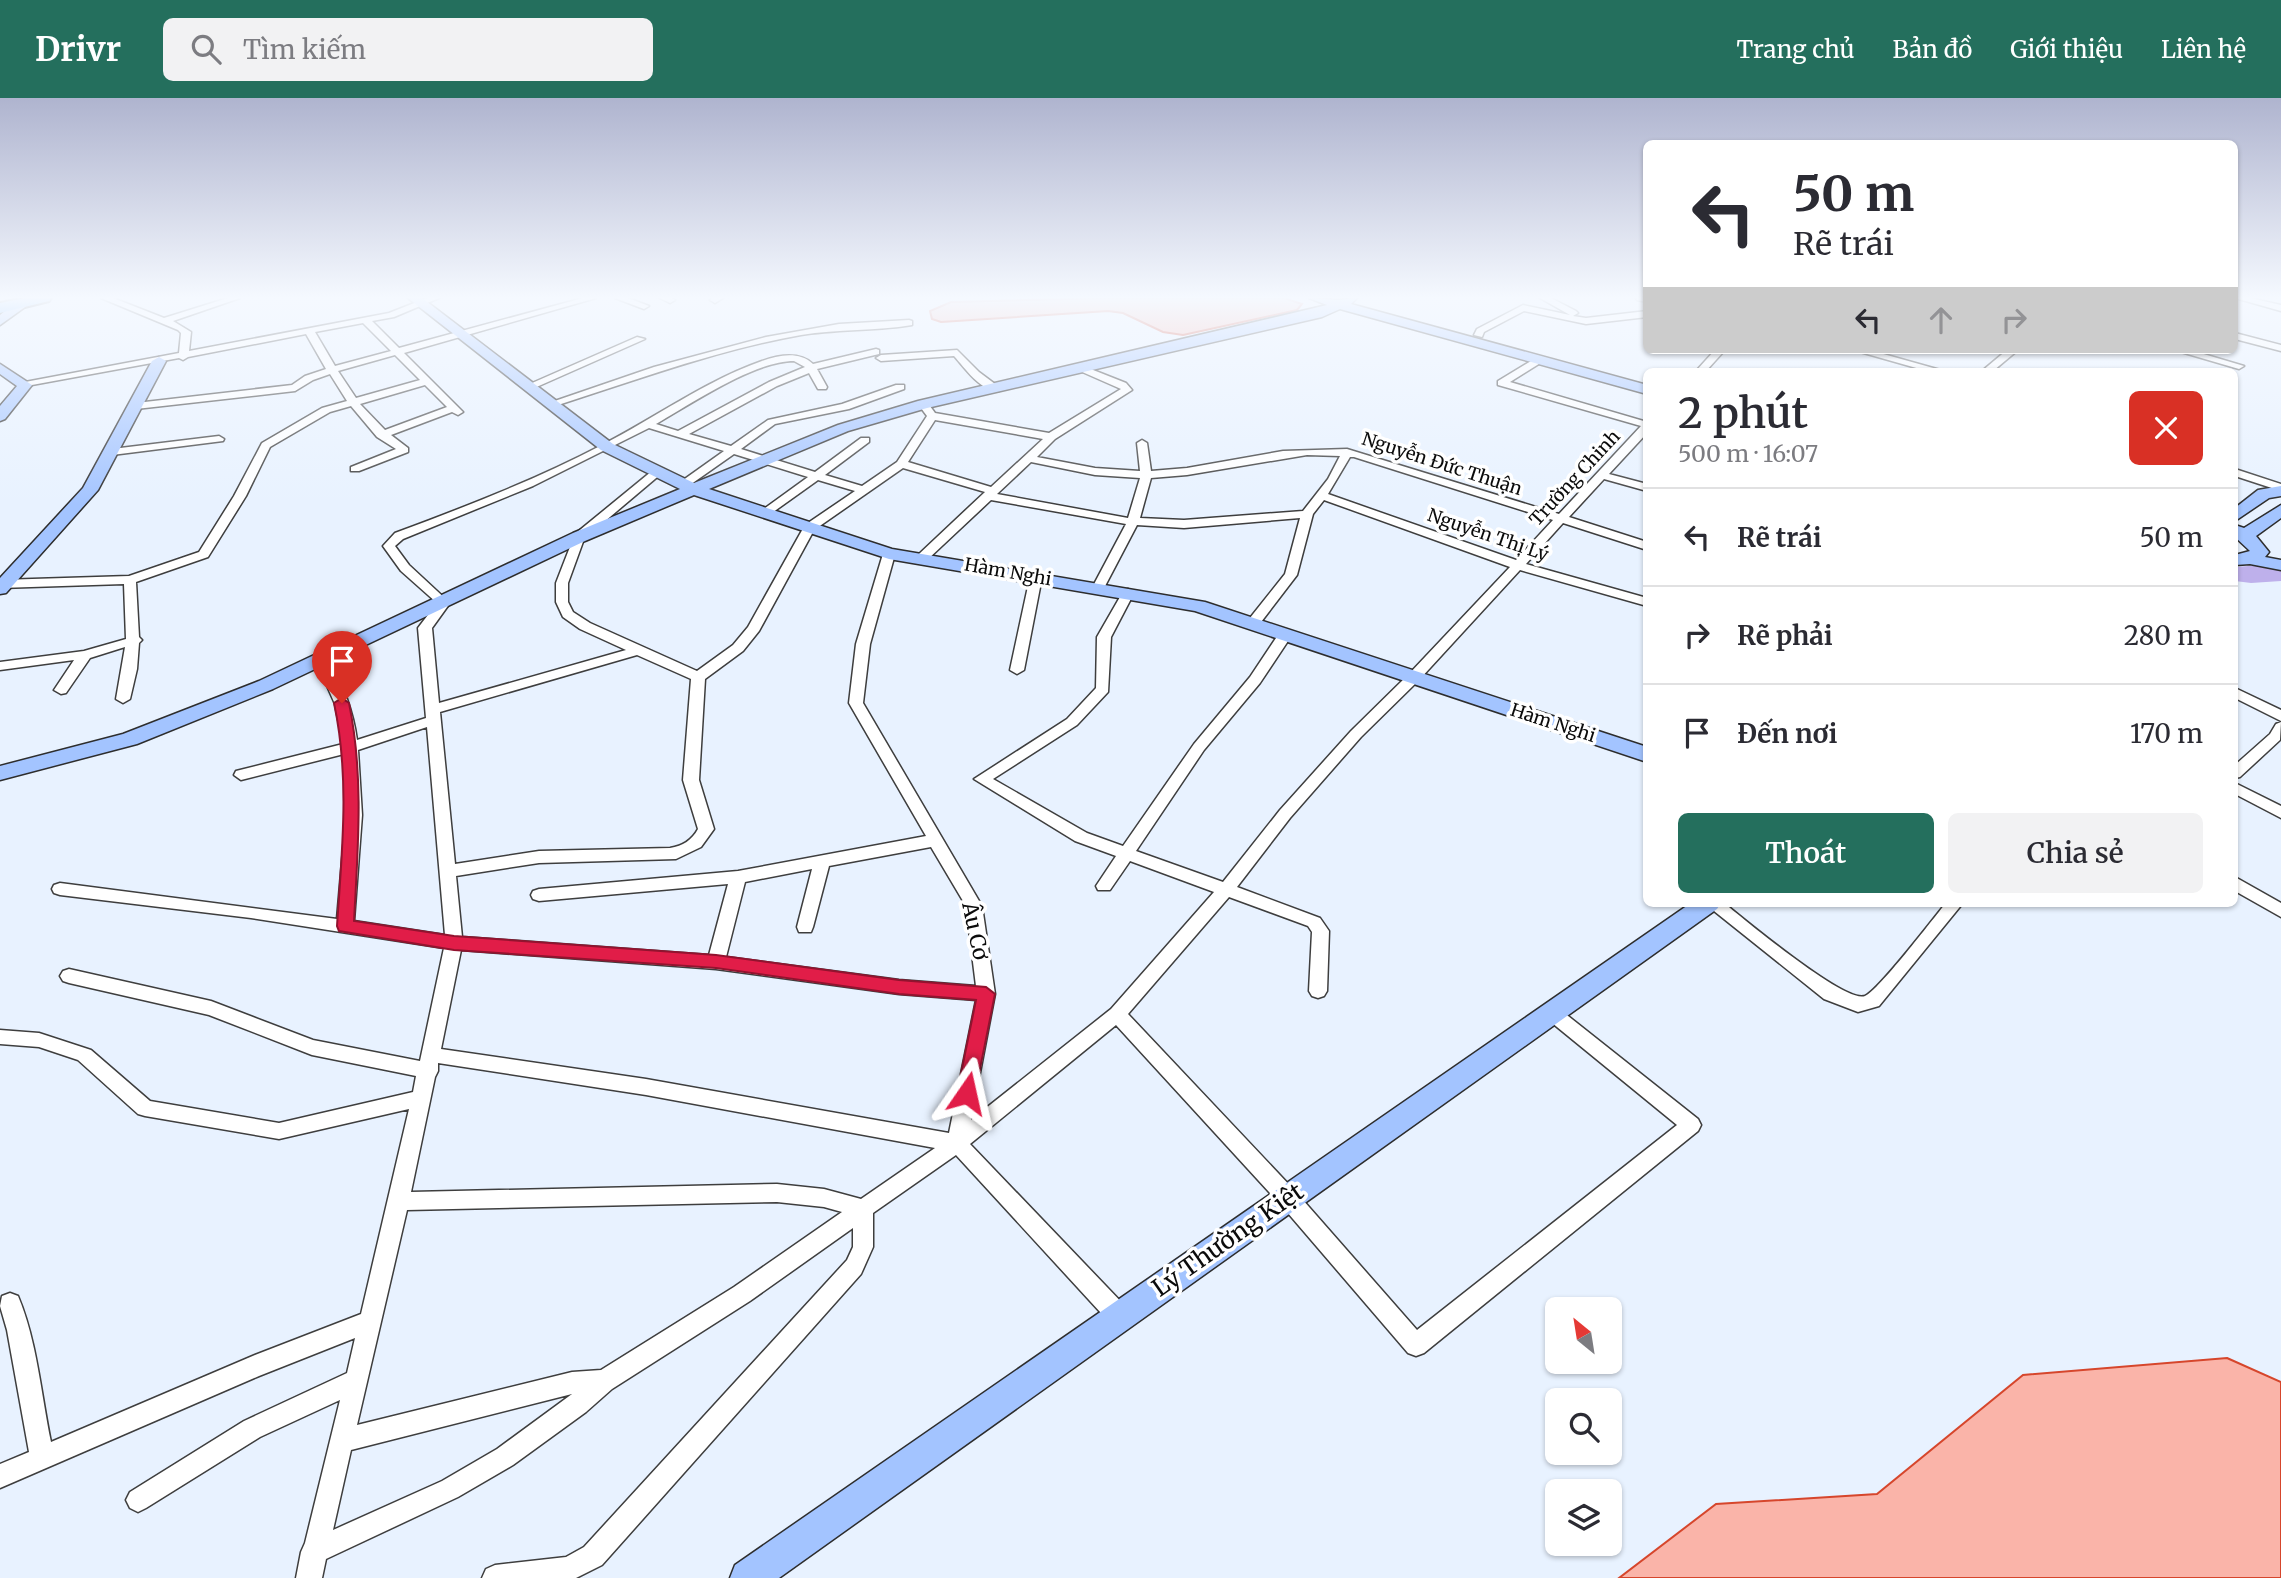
<!DOCTYPE html>
<html lang="vi">
<meta charset="utf-8">
<style>
:root{--surface:#fff;--page:#f2f2f3;--text:#2b2b33;--muted:#7c7c81;--line:#e1e1e2;--accent:#246f5d}
body{margin:0;font-family:Merriweather,serif;background:var(--page);color:var(--text);height:100vh;display:flex;flex-direction:column;font-size:26px;white-space:nowrap}
*{box-sizing:border-box;margin:0}
p{font-size:23px;color:var(--muted)}
.icon{flex:none;width:38px;height:38px;fill:none;stroke:currentColor;stroke-width:2;stroke-linecap:round;stroke-linejoin:round}
.map{position:relative;flex:1;overflow:hidden}
.sheet{position:absolute;left:1643px;top:270px;width:595px;height:539px;display:flex;flex-direction:column;background:var(--surface);border-radius:10px;box-shadow:0 2px 5px #0004}
.sheet>*{flex:none}
.top-card{position:absolute;left:1643px;top:42px;width:595px;height:214px;border-radius:10px;box-shadow:0 2px 5px #0004;background:#fff;color:var(--text);overflow:hidden}
.needle{width:46px;rotate:330deg}
.tools{position:absolute;left:1545px;top:1199px;display:grid;gap:14px}
.tools a{display:grid;place-items:center;width:77px;height:77px;border-radius:10px;background:var(--surface);box-shadow:0 2px 5px #0004;font-size:35px}
.pin{position:absolute;display:grid;place-items:center;width:60px;height:60px;color:#fff;margin:-72px -30px;border-radius:50% 50% 50% 0;rotate:-45deg;box-shadow:0 0 7px #0007}
.pin .icon{rotate:45deg}
.me{position:absolute;width:77px;margin:-38px;rotate:11deg;stroke-linejoin:round;filter:drop-shadow(0 0 5px #0008)}
.turn{display:flex;align-items:center;gap:24px;height:147px;padding:0 35px;font-size:32px}
.turn .icon{width:91px;height:91px;stroke-width:2.5}
.turn b{display:block;font-size:49px;line-height:60px}
.lanes{display:flex;align-items:center;height:66px;padding:0 35px;background:#0003;justify-content:center;gap:35px;direction:ltr}
.lanes .off{opacity:.35}
.round{display:grid;place-items:center;flex:none;width:74px;height:74px;border-radius:10px;background:var(--page)}
.overview{display:flex;align-items:center;justify-content:space-between;height:119px;padding:0 35px}
h1{font-size:42px;font-weight:600;line-height:52px}
.primary-button{display:flex;gap:14px;margin-top:auto;padding:14px 35px}
.primary-button a{flex:1;height:80px;border-radius:10px;background:var(--accent);color:#fff;font-size:28px;font-weight:600;line-height:80px;text-align:center}
.primary-button a+a{background:var(--page);color:var(--text)}
ul{padding:0;list-style:none}
li{display:flex;align-items:center;gap:21px;height:98px;padding:0 35px;border-top:2px solid var(--line)}
li div{flex:1}
li b{display:block;font-size:26px}
li em{font-style:normal}
header{display:flex;align-items:center;gap:42px;box-sizing:border-box;height:98px;padding:0 35px;background:var(--accent);color:#fff}
header strong{font-size:33px}
nav{display:flex;gap:38px;margin-inline-start:auto;font-size:24px}
.search{width:490px;height:63px;background:var(--page);display:flex;align-items:center;gap:18px;box-sizing:border-box;padding:0 24px;border-radius:10px;color:var(--muted);font-size:26px}
.map>svg:first-child{display:block}
.green{fill:#beb0eb}
.water{fill:#fab4a9;stroke:#d6462c;stroke-width:2}
.lines{fill:none;stroke-linecap:round;stroke-linejoin:round}
.street-casing{stroke:#3e3e3e;stroke-width:3}
.secondary-casing{stroke:#2d2d2d;stroke-width:3}
.primary-casing{stroke:#1c1c1c;stroke-width:4}
.street{fill:#fff;fill-rule:evenodd}
.secondary{fill:#a3c4ff;fill-rule:evenodd}
.primary{fill:#58aaff;fill-rule:evenodd}
.route{fill:#e11d48;stroke:#92132f;stroke-width:2}
.labels{text-anchor:middle;stroke-width:7;stroke-linejoin:round;paint-order:stroke}
.far-street-label{font-size:18px;fill:#0b0b0b;stroke:#fff}
.street-label{font-size:21px;fill:#0b0b0b;stroke:#fff}
.near-street-label{font-size:24px;fill:#0b0b0b;stroke:#fff}
</style>
<header>
<strong>Drivr</strong>
<div class="search"><svg class="icon" aria-label="search" viewBox="0 0 24 24"><circle cx="10" cy="10" r="6"/><path d="M15 15l6 6"/></svg>Tìm kiếm</div>
<nav><a>Trang chủ</a><a>Bản đồ</a><a>Giới thiệu</a><a>Liên hệ</a></nav>
</header>
<div class="map">
<svg width="2281" height="1480" viewBox="0 0 2281 1480">
<rect width="100%" height="100%" fill="#e8f2ff"/>
<path class="green" d="M2261 467 2281 470V483L2251 485 2235 483V469Z"/>
<path class="water" d="M1107 200H1284L1302 206 1297 212 1183 237 1163 234 1123 215 1108 213 941 224 932 221 930 213 951 204Z
M2227 1260 2281 1284V1480H1619L1716 1406 1877 1396 2023 1277Z"/>
<g class="lines">
<defs>
<path id="street" d="M101 200H113L164 220 228 200H240L173 223 191 234 189 253 389 215 427 200H439L394 219 372 223 399 250 583 200H596L404 255 463 314 458 317 452 314 391 337 408 350V354L359 373H351V369L396 351 377 339 351 308 330 314 270 349 246 398 208 459 136 484 139 539 142 542 139 545 137 571 130 601 123 605 116 601 125 549 90 560 66 595 61 596 54 592 74 562 0 572V564L84 553 126 541 124 486 0 490V482L129 478 199 454 234 398 262 345 322 310 347 303 330 276 313 282 295 293 136 311 131 308 136 305 292 287 305 278 326 271 306 236 188 259 183 262 179 260 21 289 20 287 25 284 179 255 181 235 178 232ZM363 225 391 253 335 268 315 234ZM395 257 420 282 356 300 338 273ZM425 287 447 309 385 332 360 306Z
M615 200H628L649 208 644 211Z
M660 200H672L675 202 670 205Z
M712 200H723L715 205 710 202Z
M1540 200H1551L1576 213 1578 215 1573 218 1586 220 1647 213V219L1586 226 1524 213 1484 234 1482 239 1474 237 1477 231 1523 207 1570 217Z
M1636 200H1647V204L1637 202Z
M2235 200H2250L2281 207V213Z
M909 222 912 223V227C877 233 838 231 801 237 717 252 636 282 555 308L546 306 654 269 766 239 839 226Z
M2235 235 2281 247V253L2235 241Z
M637 239 645 241 532 291 523 289Z
M876 251 879 252V256L817 271 827 289 826 291H818L809 275 777 288 689 336 731 348 768 322 842 306 896 287H904V291L849 311 775 326 741 351 815 374 861 340H869V344L825 377 862 388 897 364 927 318 918 306 919 304H927L935 315 1049 335 1121 291 1080 273V269L1083 268 1126 285 1132 292 1055 341 1037 359 1095 370 1140 373 1137 345 1142 342 1147 345 1151 373 1187 370 1283 353 1347 351 1559 416 1641 328 1498 287V283L1536 260H1542V264L1510 284 1647 324V335L1609 376 1647 386V393L1604 381 1569 419 1647 444V452L1563 425 1526 466 1647 500V508L1520 472 1419 582 1361 639 1290 720 1237 789 1320 820 1329 833 1327 893 1324 898 1318 900 1312 898 1309 893 1312 834 1308 828 1229 799 1128 916 1295 1093 1417 1232 1677 1027 1546 920 1543 915 1546 910 1552 908 1558 910 1698 1021 1701 1027 1698 1033 1424 1255 1416 1258 1408 1255 1281 1107 1116 927 970 1046 1128 1211 1131 1219 1128 1227 1120 1230 1112 1227 956 1057 873 1115V1149L861 1176 602 1467 576 1480H482L486 1471 495 1467 566 1459 584 1449 847 1162 853 1149V1130L750 1203 612 1291 586 1314 513 1367 458 1399 326 1461 322 1480H296L301 1454 305 1445 340 1302 260 1339 146 1410 138 1414 130 1410 126 1402 130 1394 244 1323 347 1275 355 1240 259 1278 0 1390V1366L29 1354 7 1232 0 1208 2 1198 10 1195 18 1198C37 1243 41 1296 51 1344L255 1257 361 1216 409 1011 279 1041 145 1018 138 1016 78 962 39 949 0 946V932L39 935 91 952 150 1003 279 1025 413 994 416 978 312 957 209 917 69 885 63 883 60 878 63 873 69 871 211 903 313 942 420 963 444 850 251 820 60 797 54 795 52 791 54 787 60 785 337 821 346 717 344 656 241 682 234 677 236 673 343 646 335 606 315 561 317 558H327C342 584 353 612 357 642L426 620 418 530 437 505 401 473 383 448 395 435C465 409 535 382 602 347 655 320 705 283 762 263 779 257 799 253 813 266ZM794 263 805 269 769 284 678 333 656 326C691 306 754 263 794 263ZM935 322 1043 341 991 389 908 364ZM649 330 724 353 679 385V389H687L734 356 808 379 761 413V417H769L818 382 855 393 805 427 748 529 733 547 697 573 590 525 573 514 568 504V485L584 441 662 375 652 373 575 436 556 485V504L563 519 580 531 626 552 439 605 432 530 450 505 409 467 395 448 403 441 533 388ZM1307 357 1340 358 1328 381 1303 413 1184 422 1140 420 1151 380 1187 377ZM1350 359H1354L1553 422 1516 462 1328 396ZM1031 364 1095 377 1140 380 1128 420 997 396ZM903 370 985 394 919 456V462H927L991 402 1126 426 1092 490 1098 494 1104 490 1137 427 1184 430 1300 420 1285 476 1246 525 1253 529 1258 528 1297 477 1313 416 1324 402 1510 469 1409 576 1351 633 1280 712 1223 784 1136 753 1204 652 1260 585 1292 537 1290 534H1280L1250 579 1194 646 1123 748 1087 735 993 681 1077 627 1108 594 1111 539 1134 495 1128 491 1124 492 1097 539 1096 590 1067 621 974 681 1075 743 1116 758 1096 788 1098 792H1110L1130 763 1214 794 1111 911 971 1022 995 896 982 808 863 605 870 546 895 456 893 453H885L883 456 856 546 849 605 926 738 738 773 539 791 533 793 531 797 533 801 539 803 728 786 709 857 462 839 456 778 539 765 676 761 701 749 714 731 699 682 705 581 743 553 759 533 814 432ZM637 557 691 581 683 682 698 731C692 742 683 748 670 750L539 753 455 766 440 614ZM427 629 445 837 354 823 362 717 358 652ZM931 749 966 808 976 888 899 882 726 859 745 784 812 771 797 829 799 834H811L813 829 829 768ZM461 852 716 871 899 896 976 902 949 1035 646 981 441 951ZM438 965 646 997 935 1050 861 1101 824 1091 777 1086 411 1094 435 979 438 973ZM777 1104 824 1109 842 1114 734 1189 601 1272 572 1274 357 1327 407 1112ZM572 1296 497 1351 442 1383 333 1432 351 1352Z
M957 252 979 274 999 289V293C981 294 965 270 954 258L881 263 876 260 881 257Z
M1715 252H1725L1706 273H1696Z
M1853 252H1869L1944 273H1927Z
M2007 252H2018L1993 273H1982Z
M2174 252H2190L2244 268 2239 271Z
M219 338 224 341 223 343 112 357 107 354 112 351Z
M2235 371 2281 386V393L2235 378Z
M1036 475 1042 479 1024 572 1017 576 1010 572 1030 479Z
M2235 590 2281 612V623L2235 600Z
M2281 624 2280 642 2240 679 2235 680V667L2270 636 2276 626Z
M2235 685 2281 708V720L2235 696Z
M2235 779 2281 805V819L2235 793Z
M1704 805H1724C1744 821 1845 906 1865 898 1879 892 1932 822 1946 805H1963L1879 908 1858 914 1824 901Z"/>
<path id="secondary" d="M408 200H422L613 346 694 385 838 327 918 303 1327 207 1309 200 1338 202 1357 200 1351 206 1647 287V296L1340 211 1322 219 927 310 848 333 709 391 892 451 1205 504 1647 649V664L1195 513 889 461 694 397 585 443 273 591 137 646 0 682V668L123 636 259 583 573 435 680 391 601 352Z
M20 201 32 204 0 227V217Z
M159 259 166 263 98 392 6 495 0 496V480L83 390 152 263Z
M0 266 32 287 5 321 0 323V308L17 288 0 276Z
M2281 388V398L2269 400 2235 423V410L2258 392Z
M2281 407V420L2256 438 2269 454 2265 459 2281 462V472L2250 466 2235 467V457L2250 453 2235 439V427L2244 430Z
M1691 805H1721L1717 811 779 1480H730L735 1467Z"/>
<path id="primary" d="M25 200H51L49 203 0 215V205Z"/>
</defs>
<use href="#street" class="street-casing"/>
<use href="#secondary" class="secondary-casing"/>
<use href="#primary" class="primary-casing"/>
<use href="#street" class="street"/>
<use href="#secondary" class="secondary"/>
<use href="#primary" class="primary"/>
</g>
<linearGradient id="sky" x2="0" y2="1"><stop stop-color="#afb4cf"/><stop offset="0.49" stop-color="#f5f9ff"/><stop offset="1" stop-color="#f5f9ff" stop-opacity="0"/></linearGradient>
<rect width="2281" height="407" fill="url(#sky)"/>
<path class="route" d="M342 600 349 605C364 678 358 749 354 823L454 838 716 857 899 882 986 889 995 896 974 1001H960L957 995 976 902 899 896 716 870 454 852 339 833 337 828C342 753 350 680 334 605Z"/>
<g class="labels">
<g class="far-street-label">
<text transform="translate(1442 366) rotate(18)" y="6">Nguyễn Đức Thuận</text>
<text transform="translate(1575 380) rotate(-47)" y="6">Trường Chinh</text>
<text transform="translate(1488 437) rotate(19)" y="6">Nguyễn Thị Lý</text>
<text transform="translate(1008 474) rotate(10)" y="6">Hàm Nghi</text>
<text transform="translate(1553 625) rotate(18)" y="6">Hàm Nghi</text>
</g>
<g class="street-label">
<text transform="translate(975 833) rotate(78)" y="7">Âu Cơ</text>
</g>
<g class="near-street-label">
<text transform="translate(1228 1142) rotate(-35)" y="8">Lý Thường Kiệt</text>
</g>
</g>
</svg>
<div class="tools">
<a><svg class="needle" viewBox="-14 -14 28 28"><path d="M0-13l5 13h-10z" fill="#e53935"/><path d="M0 13l5-13h-10z" fill="#7c7c81"/></svg></a>
<a><svg class="icon" aria-label="search" viewBox="0 0 24 24"><circle cx="10" cy="10" r="6"/><path d="M15 15l6 6"/></svg></a>
<a><svg class="icon" aria-label="layers" viewBox="0 0 24 24"><path d="M12 4l9 5-9 5-9-5zM3 14l9 5 9-5"/></svg></a>
</div>
<div class="pin" style="left:342px;top:605px;background:#d93025"><svg class="icon" aria-label="arrive" viewBox="0 0 24 24"><path d="M6 21V4h12l-3 4 3 4H6"/></svg></div>
<svg class="me" style="left:967px;top:995px" viewBox="-20 -20 40 40"><path d="M0-17L14 15 0 8-14 15z" fill="#e11d48" stroke="#fff" stroke-width="4"/></svg>
<div class="top-card">
<div class="turn"><svg class="icon" aria-label="left" viewBox="0 0 24 24"><path d="M17 20v-9H6M10 6l-5 5 5 5"/></svg><div><b>50 m</b>Rẽ trái</div></div>
<div class="lanes"><svg class="icon" aria-label="left" viewBox="0 0 24 24"><path d="M17 20v-9H6M10 6l-5 5 5 5"/></svg><svg class="icon off" aria-label="ahead" viewBox="0 0 24 24"><path d="M12 20V5M6 11l6-6 6 6"/></svg><svg class="icon off" aria-label="right" viewBox="0 0 24 24"><path d="M7 20v-9h11M14 6l5 5-5 5"/></svg></div>
</div>
<section class="sheet">
<div class="overview"><div><h1>2 phút</h1><p>500 m · 16:07</p></div><a class="round" style="background:#d93025;color:#fff"><svg class="icon" aria-label="close" viewBox="0 0 24 24"><path d="M6 6l12 12M18 6L6 18"/></svg></a></div>
<ul>
<li><svg class="icon" aria-label="left" viewBox="0 0 24 24"><path d="M17 20v-9H6M10 6l-5 5 5 5"/></svg><div><b>Rẽ trái</b></div><em>50 m</em></li>
<li><svg class="icon" aria-label="right" viewBox="0 0 24 24"><path d="M7 20v-9h11M14 6l5 5-5 5"/></svg><div><b>Rẽ phải</b></div><em>280 m</em></li>
<li><svg class="icon" aria-label="arrive" viewBox="0 0 24 24"><path d="M6 21V4h12l-3 4 3 4H6"/></svg><div><b>Đến nơi</b></div><em>170 m</em></li>
</ul>
<div class="primary-button"><a>Thoát</a><a>Chia sẻ</a></div>
</section>
</div>
